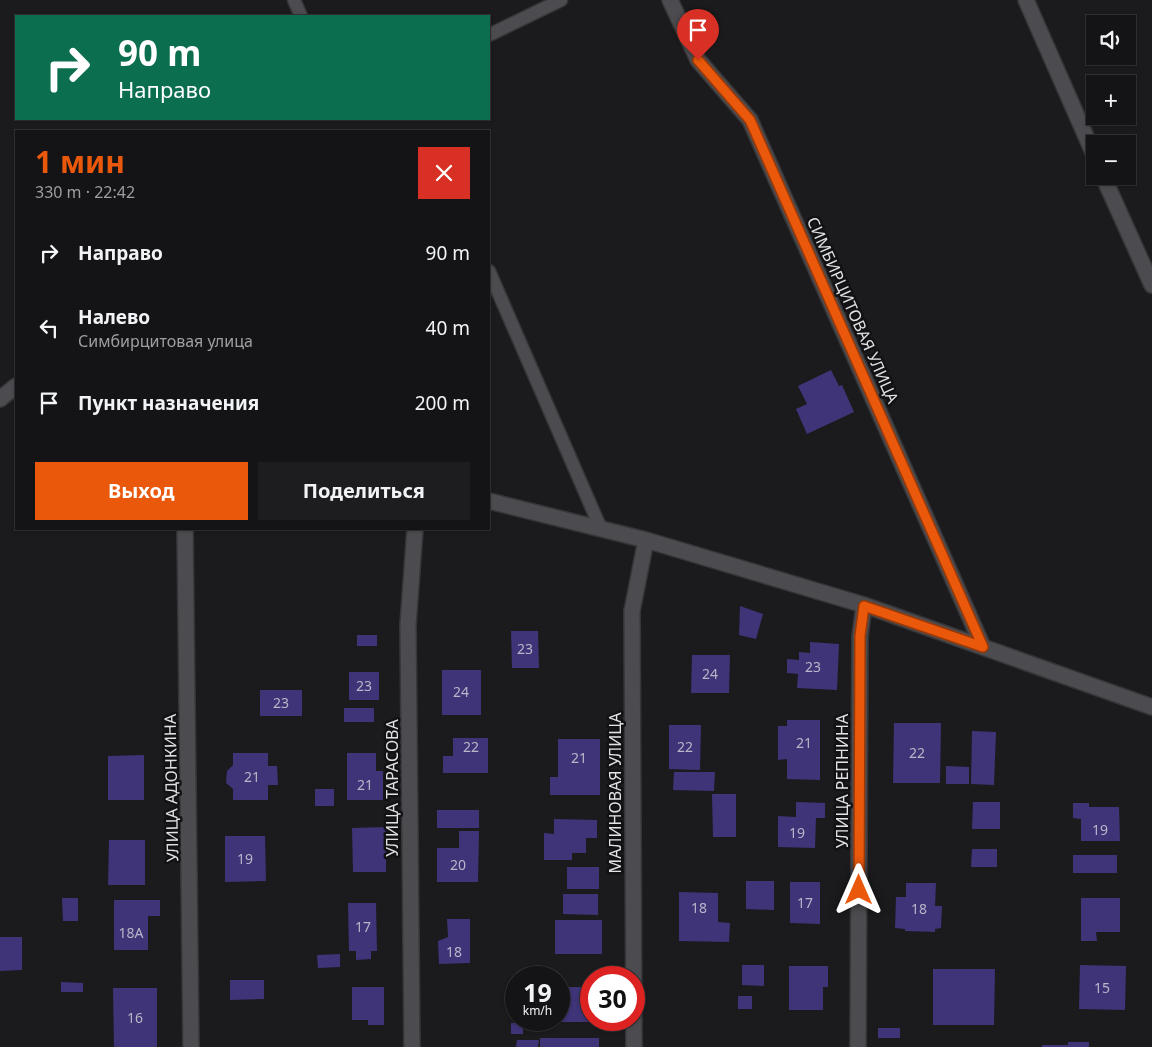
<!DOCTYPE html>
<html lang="ru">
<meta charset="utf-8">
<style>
:root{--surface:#141416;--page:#1d1d1f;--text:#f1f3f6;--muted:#9d9ea1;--line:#333335;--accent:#ea580c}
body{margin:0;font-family:"Noto Sans",sans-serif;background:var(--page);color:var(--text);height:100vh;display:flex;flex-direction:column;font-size:19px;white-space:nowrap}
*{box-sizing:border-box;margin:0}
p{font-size:16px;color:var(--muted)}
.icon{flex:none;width:28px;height:28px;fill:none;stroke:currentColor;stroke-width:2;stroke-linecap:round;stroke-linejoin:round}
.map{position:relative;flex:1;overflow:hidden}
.drawer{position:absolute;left:15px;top:130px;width:475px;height:400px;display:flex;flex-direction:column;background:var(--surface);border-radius:0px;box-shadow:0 1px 4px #0004,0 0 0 1px var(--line)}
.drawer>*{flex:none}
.guide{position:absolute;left:15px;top:15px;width:475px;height:105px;border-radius:0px;box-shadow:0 1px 4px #0004,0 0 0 1px var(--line);background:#0b6e4f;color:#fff;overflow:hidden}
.fabs{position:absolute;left:1086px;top:15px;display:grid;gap:10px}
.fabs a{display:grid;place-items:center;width:50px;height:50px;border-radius:0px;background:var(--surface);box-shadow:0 1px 4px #0004,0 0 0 1px var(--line);font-size:25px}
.speed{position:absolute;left:505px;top:966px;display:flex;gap:10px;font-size:25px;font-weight:700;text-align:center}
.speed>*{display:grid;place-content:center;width:65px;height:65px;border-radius:50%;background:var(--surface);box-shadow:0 1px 4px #0004,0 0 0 1px var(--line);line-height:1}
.speed small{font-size:12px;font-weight:400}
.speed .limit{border:8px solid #d22;background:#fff;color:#111}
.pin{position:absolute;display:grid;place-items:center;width:42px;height:42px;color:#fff;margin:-51px -21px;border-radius:50% 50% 50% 0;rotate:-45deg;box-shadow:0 0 5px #0007}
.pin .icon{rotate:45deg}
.me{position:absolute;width:55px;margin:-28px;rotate:0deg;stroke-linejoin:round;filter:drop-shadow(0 0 4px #0008)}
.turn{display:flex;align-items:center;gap:18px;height:105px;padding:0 20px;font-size:22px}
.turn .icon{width:65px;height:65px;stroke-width:2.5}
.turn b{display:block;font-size:35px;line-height:42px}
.round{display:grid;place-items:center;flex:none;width:52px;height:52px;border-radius:0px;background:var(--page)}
.headline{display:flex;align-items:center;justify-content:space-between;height:85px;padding:0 20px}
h1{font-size:30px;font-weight:700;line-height:38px;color:var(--accent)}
.button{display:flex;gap:10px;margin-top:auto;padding:10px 20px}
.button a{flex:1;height:58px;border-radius:0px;background:var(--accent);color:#fff;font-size:20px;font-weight:700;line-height:58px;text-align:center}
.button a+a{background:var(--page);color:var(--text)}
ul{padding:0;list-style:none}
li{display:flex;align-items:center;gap:15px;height:75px;padding:0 20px}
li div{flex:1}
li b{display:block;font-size:19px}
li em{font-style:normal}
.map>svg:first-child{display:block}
.building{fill:#3e3477}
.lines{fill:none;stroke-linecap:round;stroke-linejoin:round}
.lane-casing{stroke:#363638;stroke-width:15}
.street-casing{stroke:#363638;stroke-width:18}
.lane{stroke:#4c4c50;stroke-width:12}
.street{stroke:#4c4c50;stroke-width:15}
.route-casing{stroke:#983908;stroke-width:12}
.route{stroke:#ea580c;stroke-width:9}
.labels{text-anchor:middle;stroke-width:5;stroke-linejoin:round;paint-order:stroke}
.number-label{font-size:14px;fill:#b9b6c9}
.street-label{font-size:16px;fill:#e2e2e4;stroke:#121215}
</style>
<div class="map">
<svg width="1152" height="1047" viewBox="0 0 1152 1047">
<rect width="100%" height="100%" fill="#1b1b1e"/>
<path class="building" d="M831 370 839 386 842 385 854 412 807 434 796 409 807 404 798 386Z
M740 606 763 614 756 639 739 635Z
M511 631H538L539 668H512Z
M357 635H377V646H357Z
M810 642 839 644 837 690 797 688 798 674 787 673V659L799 660V652L810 653Z
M692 655H730L729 693H691Z
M442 670H481V715H442Z
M349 672H379V700H349Z
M260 690H302V716H260Z
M344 708H374V722H344Z
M787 720H820V780L787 779V759L778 760V726H787Z
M894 723H941L940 783H893Z
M669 725H701L700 770 669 769Z
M972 731 996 732 994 785 971 784Z
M453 738H488V773H443V756H453Z
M558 739H600V795H550V777H558Z
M233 753H268V766H277L278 785H268V800H233V789L226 783 227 771 233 765Z
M347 753H376V771H383V800H347Z
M144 755V800H108V756Z
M946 766 969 767V784H946Z
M674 772H715L714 791 673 790Z
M315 789H334V806H315Z
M712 794H736V837H713Z
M796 802 825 803V818H816L815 848 778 847V816L796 817Z
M973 802H1000V829H972Z
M1073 803H1089V807H1119L1120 841H1081V819L1073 818Z
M437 810H479V828H437Z
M554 819 597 820V838H586V853H572V860H544V833L554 834Z
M386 827V872H353L352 828Z
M459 831H479L478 882H437V848H459Z
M225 836H265L266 881 225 882Z
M109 840H145V885H108Z
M972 849H997V867H971Z
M1073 855H1117V873H1073Z
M567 867H599V889H567Z
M746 881H774V910L746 909Z
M790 882H820V924L790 923Z
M906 883H936L935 906H942L941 928 935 929V932L905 931V929L895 928 896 897H906Z
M679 892 718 893V922L730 923 729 942 679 941Z
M563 894H598V915L563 914Z
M62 898H78V921H63Z
M1081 898H1120V932H1096L1097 941H1081Z
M114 900H160V916H148V950H114Z
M348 903H376L377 951H371V959L356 960V951H349Z
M447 919H470V963L439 964 438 941 448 937Z
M555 920H602V954H555Z
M0 937H22V970L0 971Z
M340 954V967L318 968 317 955Z
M742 965H764V986L742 985Z
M1080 965 1126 966 1125 1010 1079 1009Z
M789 966H828V987H823V1010H789Z
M933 969H995L994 1025H933Z
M230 980H264V999L230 1000Z
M61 982 83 983V992H61Z
M352 987H384V1025H368V1020H352Z
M559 987H591V1020H603V1022H559Z
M113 988H157V1047H114Z
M738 996H752V1009H738Z
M511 1023H523V1034H511Z
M878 1028H900V1038H878Z
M540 1038H599V1047H540Z
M517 1040H539L538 1047H516Z
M1068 1042H1089V1047H1042V1045H1068Z"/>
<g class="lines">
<defs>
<path id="lane" d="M294 0 301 16
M489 35 561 0
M489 271 601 529"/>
<path id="street" d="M670 0 698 60 750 120 983 647
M1026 0 1095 157
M1103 176 1152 285
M0 399 16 386
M489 501 646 540 864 605 1152 707
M185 529 191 1047
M412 1047 408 625 415 529
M634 1047 632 611 646 540
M858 1047 860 636 864 605"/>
</defs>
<use href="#lane" class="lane-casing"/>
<use href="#street" class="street-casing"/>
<use href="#lane" class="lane"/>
<use href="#street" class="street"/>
</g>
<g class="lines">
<defs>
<path id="route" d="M698 60 750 120 983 647 864 606 860 636 859 890"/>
</defs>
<use href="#route" class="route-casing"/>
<use href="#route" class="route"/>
</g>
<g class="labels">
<g class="number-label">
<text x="525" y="654">23</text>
<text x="813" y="672">23</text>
<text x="710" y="679">24</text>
<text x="364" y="691">23</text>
<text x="461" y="697">24</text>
<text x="281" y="708">23</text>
<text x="804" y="748">21</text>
<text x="471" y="752">22</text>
<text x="685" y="752">22</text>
<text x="917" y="758">22</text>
<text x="579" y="763">21</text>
<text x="252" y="782">21</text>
<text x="365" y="790">21</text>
<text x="1100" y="835">19</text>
<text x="797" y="838">19</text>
<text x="245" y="864">19</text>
<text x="458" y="870">20</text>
<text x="805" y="908">17</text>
<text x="699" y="913">18</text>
<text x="919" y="914">18</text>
<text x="363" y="932">17</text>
<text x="131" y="938">18А</text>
<text x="454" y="957">18</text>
<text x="1102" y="993">15</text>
<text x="135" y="1023">16</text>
</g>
<g class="street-label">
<text transform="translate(853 310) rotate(66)" y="6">СИМБИРЦИТОВАЯ УЛИЦА</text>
<text transform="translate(842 781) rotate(-90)" y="6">УЛИЦА РЕПНИНА</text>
<text transform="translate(171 788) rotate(-91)" y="6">УЛИЦА АДОНКИНА</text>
<text transform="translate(392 788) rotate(-90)" y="6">УЛИЦА ТАРАСОВА</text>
<text transform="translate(615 793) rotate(-90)" y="6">МАЛИНОВАЯ УЛИЦА</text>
</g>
</g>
</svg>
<div class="fabs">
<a><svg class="icon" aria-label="sound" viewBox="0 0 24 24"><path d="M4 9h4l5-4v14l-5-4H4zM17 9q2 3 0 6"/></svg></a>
<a>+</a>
<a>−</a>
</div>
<div class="speed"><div>19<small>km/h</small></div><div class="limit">30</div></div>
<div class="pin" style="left:698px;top:60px;background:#d93025"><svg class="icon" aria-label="arrive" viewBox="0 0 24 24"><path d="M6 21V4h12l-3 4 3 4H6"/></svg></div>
<svg class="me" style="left:859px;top:890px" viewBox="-20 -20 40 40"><path d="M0-17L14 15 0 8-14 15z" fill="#ea580c" stroke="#fff" stroke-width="4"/></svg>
<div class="guide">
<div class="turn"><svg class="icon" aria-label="right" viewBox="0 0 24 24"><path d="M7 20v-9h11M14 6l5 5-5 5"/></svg><div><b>90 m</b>Направо</div></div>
</div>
<section class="drawer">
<div class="headline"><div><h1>1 мин</h1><p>330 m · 22:42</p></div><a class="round" style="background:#d93025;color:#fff"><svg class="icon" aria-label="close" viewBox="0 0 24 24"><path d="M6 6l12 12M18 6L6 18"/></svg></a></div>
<ul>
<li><svg class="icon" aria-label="right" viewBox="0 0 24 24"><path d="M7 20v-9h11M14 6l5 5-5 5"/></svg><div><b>Направо</b></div><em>90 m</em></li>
<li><svg class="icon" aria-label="left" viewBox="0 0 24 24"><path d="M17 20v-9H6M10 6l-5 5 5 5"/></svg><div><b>Налево</b><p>Симбирцитовая улица</p></div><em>40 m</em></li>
<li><svg class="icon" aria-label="arrive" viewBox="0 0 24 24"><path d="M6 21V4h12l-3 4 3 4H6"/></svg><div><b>Пункт назначения</b></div><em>200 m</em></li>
</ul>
<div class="button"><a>Выход</a><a>Поделиться</a></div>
</section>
</div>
